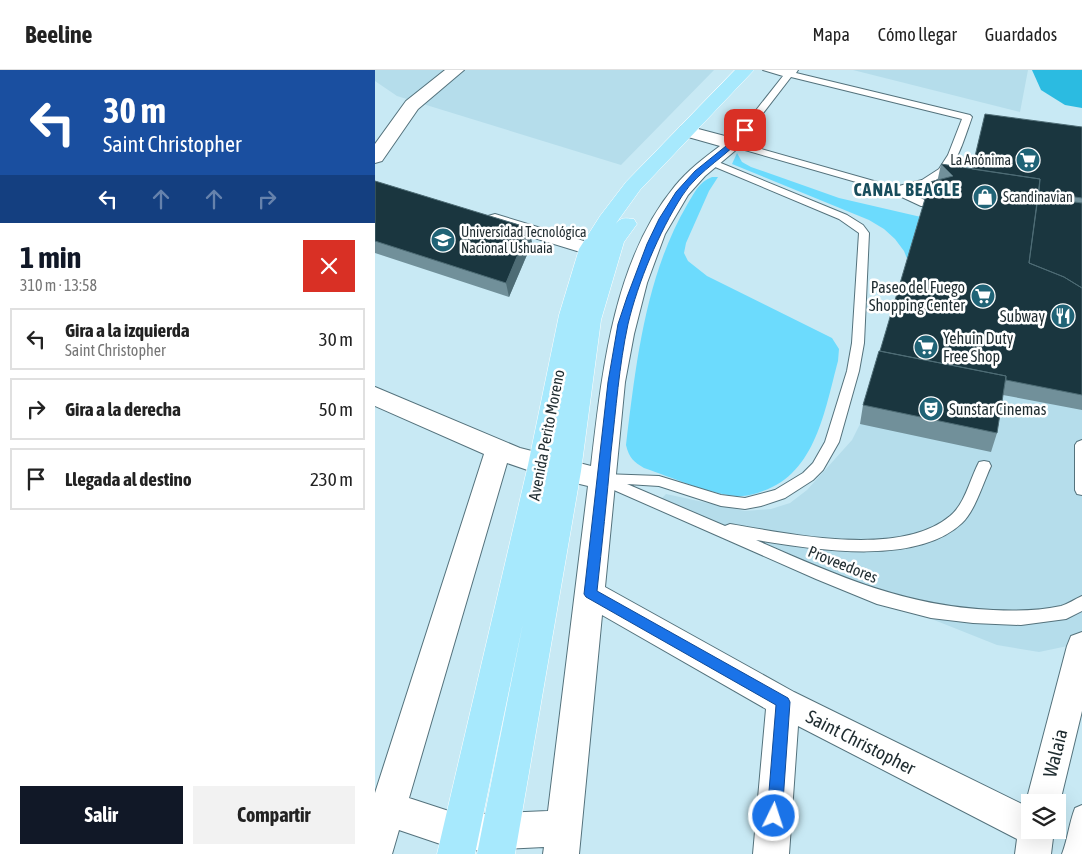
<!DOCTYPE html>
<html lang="es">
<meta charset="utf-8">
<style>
:root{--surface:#fff;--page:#f2f2f2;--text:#222;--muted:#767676;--line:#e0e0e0;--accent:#111827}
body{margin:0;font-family:"Asap Condensed",sans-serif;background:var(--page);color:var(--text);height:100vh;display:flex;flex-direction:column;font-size:19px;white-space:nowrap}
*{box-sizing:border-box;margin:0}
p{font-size:16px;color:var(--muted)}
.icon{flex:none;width:28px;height:28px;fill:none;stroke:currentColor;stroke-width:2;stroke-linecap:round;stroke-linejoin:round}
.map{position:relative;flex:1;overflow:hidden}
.drawer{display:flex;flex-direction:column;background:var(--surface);width:375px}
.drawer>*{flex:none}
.hud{background:#1a4fa0;color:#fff;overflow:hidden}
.fabs{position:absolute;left:646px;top:724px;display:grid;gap:10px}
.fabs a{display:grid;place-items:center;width:45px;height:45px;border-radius:0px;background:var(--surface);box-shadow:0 5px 20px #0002;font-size:25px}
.pin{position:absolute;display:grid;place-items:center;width:42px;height:42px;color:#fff;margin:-21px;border-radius:10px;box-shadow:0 2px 8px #0006}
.me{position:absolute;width:55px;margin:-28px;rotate:4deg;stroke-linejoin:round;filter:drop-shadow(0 0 4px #0008)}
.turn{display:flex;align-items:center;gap:18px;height:105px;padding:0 20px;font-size:22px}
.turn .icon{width:65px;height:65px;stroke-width:2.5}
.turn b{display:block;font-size:35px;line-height:42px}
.lanes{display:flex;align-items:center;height:48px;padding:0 20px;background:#0003;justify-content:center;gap:25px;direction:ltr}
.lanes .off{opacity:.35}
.round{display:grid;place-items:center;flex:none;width:52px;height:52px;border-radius:0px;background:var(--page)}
.summary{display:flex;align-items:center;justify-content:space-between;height:85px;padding:0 20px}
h1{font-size:30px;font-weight:700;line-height:38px;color:var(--accent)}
.action{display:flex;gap:10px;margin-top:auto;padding:10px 20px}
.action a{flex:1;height:58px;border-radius:0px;background:var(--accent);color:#fff;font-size:20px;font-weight:700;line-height:58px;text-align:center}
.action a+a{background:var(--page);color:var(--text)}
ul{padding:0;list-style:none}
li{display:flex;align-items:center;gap:15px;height:62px;margin:0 10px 8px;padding:0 10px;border:2px solid var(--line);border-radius:0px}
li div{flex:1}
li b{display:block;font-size:19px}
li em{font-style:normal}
header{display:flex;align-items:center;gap:30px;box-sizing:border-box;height:70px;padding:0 25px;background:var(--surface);border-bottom:1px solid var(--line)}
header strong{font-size:24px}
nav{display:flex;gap:28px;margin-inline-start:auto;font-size:18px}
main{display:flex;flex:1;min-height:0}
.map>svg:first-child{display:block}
.built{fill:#b5ddeb}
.green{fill:#6cdbfd}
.water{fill:#2bbbe1}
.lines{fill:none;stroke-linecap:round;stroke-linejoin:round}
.service-casing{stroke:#54727c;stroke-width:2}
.minor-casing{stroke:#54727c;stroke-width:2}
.primary-casing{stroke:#fff;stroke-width:1}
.service{fill:#fff;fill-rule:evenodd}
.minor{fill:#fff;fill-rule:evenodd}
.primary{fill:#a7e9fd;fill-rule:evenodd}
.wall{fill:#71909a}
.shaded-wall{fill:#4e6c75}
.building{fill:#1a363f;stroke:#4e6c75}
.route{fill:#1a73e8;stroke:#114b97}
.labels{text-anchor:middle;stroke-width:5;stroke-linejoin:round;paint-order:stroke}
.far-poi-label{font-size:14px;fill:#1f2c30;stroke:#fff;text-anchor:start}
.poi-label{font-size:16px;fill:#1f2c30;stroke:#fff;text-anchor:end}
.street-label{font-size:16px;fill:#1f2c30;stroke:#fff}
.far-district-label{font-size:18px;font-weight:bold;letter-spacing:1px;fill:#184d5c;stroke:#fff}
.near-street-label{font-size:19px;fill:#1f2c30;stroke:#fff}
</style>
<header>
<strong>Beeline</strong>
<nav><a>Mapa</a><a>Cómo llegar</a><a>Guardados</a></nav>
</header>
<main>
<section class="drawer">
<div class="hud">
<div class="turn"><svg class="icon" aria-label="left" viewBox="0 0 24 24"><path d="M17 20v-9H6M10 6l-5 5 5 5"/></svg><div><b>30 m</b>Saint Christopher</div></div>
<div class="lanes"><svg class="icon" aria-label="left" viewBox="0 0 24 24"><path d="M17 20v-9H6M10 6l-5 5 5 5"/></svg><svg class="icon off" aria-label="ahead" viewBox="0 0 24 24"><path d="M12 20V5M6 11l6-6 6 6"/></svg><svg class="icon off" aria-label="ahead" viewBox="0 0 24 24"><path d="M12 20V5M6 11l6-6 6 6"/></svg><svg class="icon off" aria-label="right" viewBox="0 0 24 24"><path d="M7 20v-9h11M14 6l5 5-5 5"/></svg></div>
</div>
<div class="summary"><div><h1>1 min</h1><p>310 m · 13:58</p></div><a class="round" style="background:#d93025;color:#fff"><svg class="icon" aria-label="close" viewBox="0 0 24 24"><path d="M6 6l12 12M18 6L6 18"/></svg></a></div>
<ul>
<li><svg class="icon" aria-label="left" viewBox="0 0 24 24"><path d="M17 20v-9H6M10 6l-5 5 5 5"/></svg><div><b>Gira a la izquierda</b><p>Saint Christopher</p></div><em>30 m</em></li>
<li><svg class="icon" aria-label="right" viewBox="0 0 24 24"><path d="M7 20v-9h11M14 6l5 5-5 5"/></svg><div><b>Gira a la derecha</b></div><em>50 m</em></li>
<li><svg class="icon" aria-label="arrive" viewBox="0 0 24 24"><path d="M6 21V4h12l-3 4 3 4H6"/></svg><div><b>Llegada al destino</b></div><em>230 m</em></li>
</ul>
<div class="action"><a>Salir</a><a>Compartir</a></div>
</section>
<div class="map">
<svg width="707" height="784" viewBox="0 0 707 784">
<rect width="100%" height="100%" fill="#c8e9f4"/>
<path class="built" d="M0 0H339L246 95 22 26 0 11Z
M478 0H653L645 42Z
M707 67V573L664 582 622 575 446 505 282 433 291 424 370 441 396 439 415 433 432 420 477 370 485 354 504 291 575 120 563 108 594 113Z"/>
<path class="green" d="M362 83 367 92 376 97 433 117 464 128 546 147 533 191 529 181 520 169 509 159 494 150 357 94Z
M337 107H343L334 121 311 173 309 183 313 191 332 206 457 268 464 279 463 291C450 339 441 403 388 421 380 424 370 427 361 426 334 424 296 407 269 398 259 392 254 388 251 375 261 294 270 207 312 135 319 124 323 112 337 107Z"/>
<path class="water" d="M657 0H707V38L690 35 666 20Z"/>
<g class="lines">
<defs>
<path id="service" d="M388 0H423L421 3 595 45 597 47C582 89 579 111 530 121L554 132 555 134 554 136H546L516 122 356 76V72L408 6ZM416 7 587 49 573 85 564 99 547 110 520 117 365 73Z
M336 89 472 145 488 155 494 163 489 273 484 301 464 372 448 400 438 410 410 428 386 436 370 439 346 436 284 416 252 414 350 456 355 454C415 464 525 488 575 446 590 434 595 409 604 392L609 391 614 392 616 396C608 413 600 441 587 453 540 497 438 479 381 470 461 505 528 536 618 540 641 541 664 541 686 536 693 534 700 529 707 526V541L691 549 646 555 598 553 556 548 502 534 441 509 223 413 221 409 223 405 228 404 284 406 346 425 370 428 400 420 428 403 438 393 450 372 472 301 477 273 484 163 464 149 333 94V90Z
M707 370V425L702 424 700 420V375L702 372Z
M707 735V784H687C693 769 694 753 700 738Z"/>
<path id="minor" d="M70 0H89L43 39 7 91 0 93V74L31 31Z
M312 56 365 70 368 74 330 106 313 125 290 164 272 213 259 264 250 312 230 517 419 622 653 737 651 732 692 576 696 566 707 562V641L685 732 682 739V732H655V760H679L676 784H640L642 769 423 656 414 784H378L391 639 227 545 204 784H168L169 777 86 781 24 760 17 784H0V723L109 384 0 336V317L145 378 216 396C227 303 238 191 300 116 313 100 329 88 345 76L306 65 303 61 306 57ZM132 393 167 405 213 416 173 741 86 745 34 728Z
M120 144 222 175 225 179 222 183 215 185 113 154 110 150 113 146Z"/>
<path id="primary" d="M360 0H379L265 120 242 152 241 154C245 147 251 148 259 149L262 154 249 172 226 250 206 401 140 784H102L148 553 100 784H62L153 395 184 245 204 179 225 146 251 112Z"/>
</defs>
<use href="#service" class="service-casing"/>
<use href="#minor" class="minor-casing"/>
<use href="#primary" class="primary-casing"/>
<use href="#service" class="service"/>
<use href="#minor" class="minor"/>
<use href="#primary" class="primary"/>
</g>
<path class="wall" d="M707 57V340L628 325 622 363 616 382 485 354 488 335 505 281 564 109 563 108 566 94 597 99Z
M0 111 154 158 157 173 134 227 0 183Z"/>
<path class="shaded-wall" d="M154 158 157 173 134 227 131 213Z"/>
<path class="building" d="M610 44 707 57V128L664 122 665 109 597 99Z
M566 94 665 109 654 193 689 207 707 218V325L631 310V306L505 281 555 112 578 106Z
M0 111 154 158 131 213 0 171Z
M663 127 707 133V218L689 207 654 193Z
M504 281 631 306 622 363 488 335Z"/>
<path class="route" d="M368 58 374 60C355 85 324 99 307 126 284 162 263 212 253 254 244 296 241 339 236 382 232 428 227 475 222 521L413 628 415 632 407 746 405 751 399 754 394 751 392 746 401 635 211 527 209 524 233 312 243 254 252 227 272 174 284 149 301 122 320 101 356 72Z"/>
<defs>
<symbol id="supermarket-disc" viewBox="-11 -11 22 22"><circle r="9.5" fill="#206376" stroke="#fff"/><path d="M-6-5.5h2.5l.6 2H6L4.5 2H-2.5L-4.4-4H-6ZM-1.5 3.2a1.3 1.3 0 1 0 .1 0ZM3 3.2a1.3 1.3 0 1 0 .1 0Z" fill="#fff"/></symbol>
<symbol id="shop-disc" viewBox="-11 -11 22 22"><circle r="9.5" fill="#206376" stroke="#fff"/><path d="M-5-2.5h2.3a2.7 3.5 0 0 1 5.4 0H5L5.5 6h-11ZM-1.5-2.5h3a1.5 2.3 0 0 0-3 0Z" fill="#fff"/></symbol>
<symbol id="university-disc" viewBox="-11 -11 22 22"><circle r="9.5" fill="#206376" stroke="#fff"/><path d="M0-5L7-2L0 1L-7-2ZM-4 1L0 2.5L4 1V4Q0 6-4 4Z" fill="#fff"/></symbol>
<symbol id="restaurant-disc" viewBox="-11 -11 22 22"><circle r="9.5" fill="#206376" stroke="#fff"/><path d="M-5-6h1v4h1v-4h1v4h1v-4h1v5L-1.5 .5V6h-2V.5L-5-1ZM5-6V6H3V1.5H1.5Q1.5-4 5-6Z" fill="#fff"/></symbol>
<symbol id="theatre-disc" viewBox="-11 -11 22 22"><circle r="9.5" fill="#206376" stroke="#fff"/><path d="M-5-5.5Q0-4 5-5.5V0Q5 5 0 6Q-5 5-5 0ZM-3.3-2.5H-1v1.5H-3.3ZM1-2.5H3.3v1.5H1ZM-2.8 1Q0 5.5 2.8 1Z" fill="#fff"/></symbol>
</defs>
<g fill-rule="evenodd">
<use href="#supermarket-disc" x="639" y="76" width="28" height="28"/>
<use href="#shop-disc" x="596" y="113" width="28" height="28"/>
<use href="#university-disc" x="54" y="156" width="28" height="28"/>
<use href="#supermarket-disc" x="594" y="212" width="28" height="28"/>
<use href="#restaurant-disc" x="674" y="232" width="28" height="28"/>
<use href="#supermarket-disc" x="537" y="263" width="28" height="28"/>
<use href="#theatre-disc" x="542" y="325" width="28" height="28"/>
</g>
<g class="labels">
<g class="far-poi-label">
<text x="636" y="95" text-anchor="end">La Anónima</text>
<text x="628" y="132">Scandinavian</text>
<text x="86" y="167">Universidad Tecnológica<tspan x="86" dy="16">Nacional Ushuaia</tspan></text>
</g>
<g class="poi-label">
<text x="590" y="223">Paseo del Fuego<tspan x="590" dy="18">Shopping Center</tspan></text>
<text x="670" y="252">Subway</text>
<text x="568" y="274" text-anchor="start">Yehuin Duty<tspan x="568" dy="18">Free Shop</tspan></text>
<text x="574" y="345" text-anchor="start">Sunstar Cinemas</text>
</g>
<g class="street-label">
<text transform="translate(171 365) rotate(-79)" y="6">Avenida Perito Moreno</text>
<text transform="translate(468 494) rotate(22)" y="6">Proveedores</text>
</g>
<g class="far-district-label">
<text x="532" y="126">CANAL BEAGLE</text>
</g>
<g class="near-street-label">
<text transform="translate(486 672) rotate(27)" y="7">Saint Christopher</text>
<text transform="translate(680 683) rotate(-76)" y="7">Walaia</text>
</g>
</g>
</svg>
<div class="fabs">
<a><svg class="icon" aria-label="layers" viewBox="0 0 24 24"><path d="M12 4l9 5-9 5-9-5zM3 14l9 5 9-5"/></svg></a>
</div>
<div class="pin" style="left:370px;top:60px;background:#d93025"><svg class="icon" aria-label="arrive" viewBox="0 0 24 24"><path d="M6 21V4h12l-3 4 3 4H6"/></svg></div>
<svg class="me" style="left:399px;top:746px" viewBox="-20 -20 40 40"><circle r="17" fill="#1a73e8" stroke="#fff" stroke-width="3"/><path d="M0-11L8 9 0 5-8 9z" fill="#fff"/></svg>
</div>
</main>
